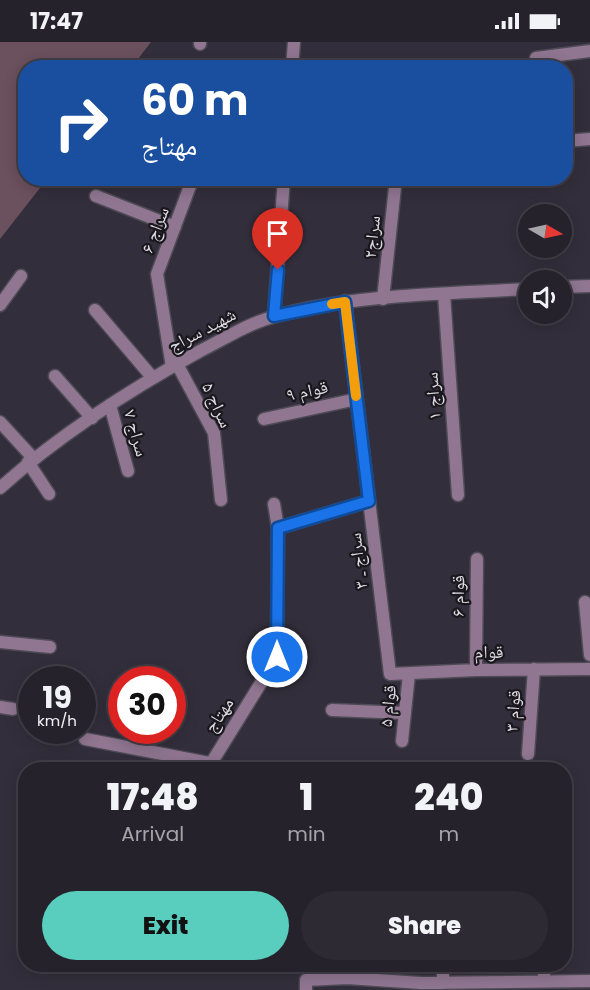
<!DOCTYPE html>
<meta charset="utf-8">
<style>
:root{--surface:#26222c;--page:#2e2a34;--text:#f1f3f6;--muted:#a4a4a9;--line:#423f48;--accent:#59cebe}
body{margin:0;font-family:Poppins,"Noto Naskh Arabic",sans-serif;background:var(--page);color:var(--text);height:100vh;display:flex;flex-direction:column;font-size:22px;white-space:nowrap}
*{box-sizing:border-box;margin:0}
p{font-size:20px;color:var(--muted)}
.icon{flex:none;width:33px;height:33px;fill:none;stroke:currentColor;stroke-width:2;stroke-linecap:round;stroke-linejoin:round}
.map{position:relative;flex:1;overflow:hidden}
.sheet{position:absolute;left:18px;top:720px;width:554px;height:210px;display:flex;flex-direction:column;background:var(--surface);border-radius:24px;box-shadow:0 3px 15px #0003,0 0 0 2px var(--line)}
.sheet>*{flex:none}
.top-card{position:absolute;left:18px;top:18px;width:555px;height:126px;border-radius:24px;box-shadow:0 3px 15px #0003,0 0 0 2px var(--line);background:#1a4fa0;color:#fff;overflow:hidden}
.needle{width:39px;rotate:99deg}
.tools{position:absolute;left:518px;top:162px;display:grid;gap:12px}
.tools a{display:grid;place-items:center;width:54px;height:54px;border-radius:50%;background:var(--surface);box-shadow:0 3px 15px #0003,0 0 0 2px var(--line);font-size:30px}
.speed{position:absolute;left:18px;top:624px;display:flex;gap:12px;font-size:30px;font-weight:700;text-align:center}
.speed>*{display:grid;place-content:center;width:78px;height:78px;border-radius:50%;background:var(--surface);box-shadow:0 3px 15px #0003,0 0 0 2px var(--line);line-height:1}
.speed small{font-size:15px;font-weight:400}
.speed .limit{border:9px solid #d22;background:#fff;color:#111}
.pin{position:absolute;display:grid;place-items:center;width:51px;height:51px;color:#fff;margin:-62px -26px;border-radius:50% 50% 50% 0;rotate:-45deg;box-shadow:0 0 6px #0007}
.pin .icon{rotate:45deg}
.me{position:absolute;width:66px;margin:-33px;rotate:0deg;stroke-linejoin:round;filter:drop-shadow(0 0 4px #0008)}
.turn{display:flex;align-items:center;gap:21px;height:126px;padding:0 24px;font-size:27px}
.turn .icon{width:78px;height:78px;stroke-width:2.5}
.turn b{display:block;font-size:42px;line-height:51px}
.eta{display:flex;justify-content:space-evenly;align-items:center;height:102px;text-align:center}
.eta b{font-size:36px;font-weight:800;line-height:42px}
.primary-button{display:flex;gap:12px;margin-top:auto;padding:12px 24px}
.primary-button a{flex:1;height:69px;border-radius:36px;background:var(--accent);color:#111;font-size:24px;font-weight:800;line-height:69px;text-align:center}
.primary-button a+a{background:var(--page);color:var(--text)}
.status{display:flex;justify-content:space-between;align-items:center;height:42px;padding:0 30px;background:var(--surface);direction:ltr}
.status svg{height:16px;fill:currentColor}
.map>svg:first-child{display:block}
.green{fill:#6b505d}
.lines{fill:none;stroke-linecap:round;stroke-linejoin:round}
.minor-casing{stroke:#4e4a56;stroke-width:15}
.tertiary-casing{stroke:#4e4a56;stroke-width:15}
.minor{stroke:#907691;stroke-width:12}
.tertiary{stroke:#907691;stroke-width:12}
.route-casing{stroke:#114b97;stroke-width:15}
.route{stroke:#1a73e8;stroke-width:10}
.slow{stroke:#f59e0b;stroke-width:10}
.labels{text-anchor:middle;stroke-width:4.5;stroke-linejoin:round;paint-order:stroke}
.street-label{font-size:18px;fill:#dddae3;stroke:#1a181d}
</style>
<div class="status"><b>17:47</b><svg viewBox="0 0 49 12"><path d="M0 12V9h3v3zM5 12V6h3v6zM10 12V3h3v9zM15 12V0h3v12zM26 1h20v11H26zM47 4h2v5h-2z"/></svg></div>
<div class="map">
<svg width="590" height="948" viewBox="0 0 590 948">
<rect width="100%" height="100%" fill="#332e3b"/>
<path class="green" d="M0 0H151L132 25 26 26V136L47 137 0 197Z"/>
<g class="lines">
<defs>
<path id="minor" d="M200 0V2
M536 16 590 9
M292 26 294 0
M566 99 590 97
M96 154 175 185
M444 252 458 453
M383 257 396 136
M345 259 390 632 476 628 590 627
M0 263 21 234
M95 268 152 335
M274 274 284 136
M177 322 214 391 221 458
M172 325 157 232 193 136
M55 334 92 376
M110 363 128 429
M264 377 357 357
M0 380 34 417
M28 420 49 452
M274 462 278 486
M585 560 590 613
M0 600 50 605
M476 628 477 517
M0 665 13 667
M332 668 405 671
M85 697 209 721
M402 699 409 632
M528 712 534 627
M207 728 277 615 278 486 369 459
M347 936V922
M544 939V922
M443 941V922
M306 948V938L347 936 421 941 590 939"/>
<path id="tertiary" d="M561 245 590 244
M0 446C60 392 131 347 202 308 226 296 249 281 276 274 357 252 444 252 528 247"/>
</defs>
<use href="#minor" class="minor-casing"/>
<use href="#tertiary" class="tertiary-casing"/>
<use href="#minor" class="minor"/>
<use href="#tertiary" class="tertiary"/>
</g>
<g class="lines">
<defs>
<path id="route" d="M277 615 278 486 369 459 345 260 274 274 278 228"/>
</defs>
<use href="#route" class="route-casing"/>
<use href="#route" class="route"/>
<path class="slow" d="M332 262 345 260 356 354"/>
</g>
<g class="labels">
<g class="street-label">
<text transform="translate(155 188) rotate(-69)" y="6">سراج ۶</text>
<text transform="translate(372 195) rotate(-84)" y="6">سراج۲</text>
<text transform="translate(202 288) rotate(-28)" y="6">شهید سراج</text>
<text transform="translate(307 349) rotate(-12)" y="6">قوام ۹</text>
<text transform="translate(433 354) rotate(-94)" y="6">سراج ۱</text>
<text transform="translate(217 363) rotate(65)" y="6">سراج ۵</text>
<text transform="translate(136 391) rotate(74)" y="6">سراج ۷</text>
<text transform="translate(358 519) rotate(-97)" y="6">سراج ـ ۳</text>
<text transform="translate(458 554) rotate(-89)" y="6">قوام ۶</text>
<text transform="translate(489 610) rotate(-1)" y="6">قوام</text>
<text transform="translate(388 664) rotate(-84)" y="6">قوام ۵</text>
<text transform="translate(513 669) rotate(-86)" y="6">قوام ۳</text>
<text transform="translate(219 673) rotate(-57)" y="6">مهتاج</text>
</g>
</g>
</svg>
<div class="tools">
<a><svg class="needle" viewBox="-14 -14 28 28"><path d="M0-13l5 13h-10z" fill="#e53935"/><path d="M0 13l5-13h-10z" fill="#a4a4a9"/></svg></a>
<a><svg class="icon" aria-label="sound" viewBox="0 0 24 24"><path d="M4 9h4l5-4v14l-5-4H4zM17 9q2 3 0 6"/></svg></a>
</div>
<div class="speed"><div>19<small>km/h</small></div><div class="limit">30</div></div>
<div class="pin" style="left:278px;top:228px;background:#d93025"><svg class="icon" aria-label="arrive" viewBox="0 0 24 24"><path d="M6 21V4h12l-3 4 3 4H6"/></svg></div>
<svg class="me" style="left:277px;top:615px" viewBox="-20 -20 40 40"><circle r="17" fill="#1a73e8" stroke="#fff" stroke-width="3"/><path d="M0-11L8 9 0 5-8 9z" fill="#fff"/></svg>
<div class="top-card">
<div class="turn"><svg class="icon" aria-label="right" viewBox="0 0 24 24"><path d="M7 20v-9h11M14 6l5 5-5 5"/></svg><div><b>60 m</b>مهتاج</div></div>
</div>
<section class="sheet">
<div class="eta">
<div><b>17:48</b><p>Arrival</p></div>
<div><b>1</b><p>min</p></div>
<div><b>240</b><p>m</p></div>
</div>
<div class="primary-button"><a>Exit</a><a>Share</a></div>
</section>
</div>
